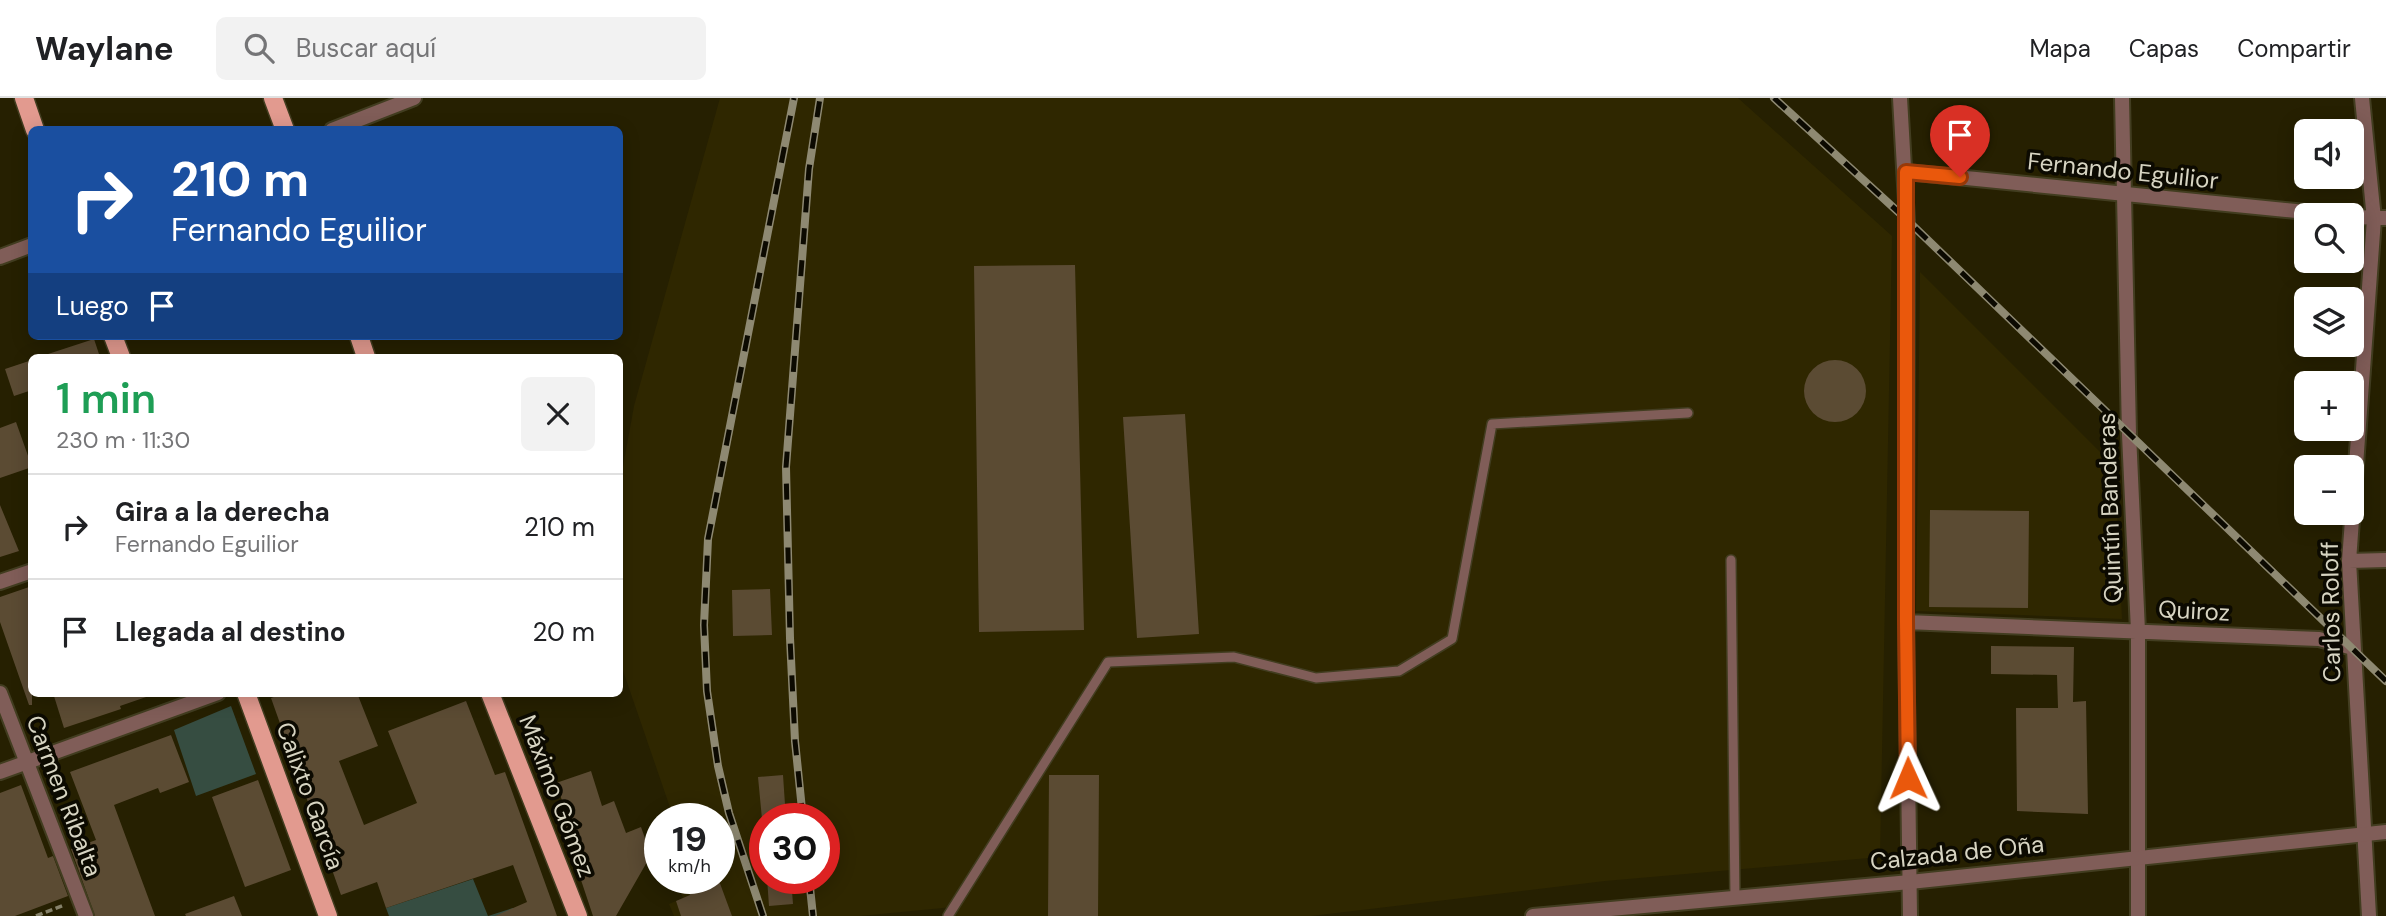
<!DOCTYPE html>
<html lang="es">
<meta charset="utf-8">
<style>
:root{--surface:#fff;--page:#f2f2f2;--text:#202124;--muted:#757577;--line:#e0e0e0}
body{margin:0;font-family:"DM Sans",sans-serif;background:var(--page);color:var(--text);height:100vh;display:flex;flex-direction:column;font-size:26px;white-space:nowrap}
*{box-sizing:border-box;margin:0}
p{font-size:23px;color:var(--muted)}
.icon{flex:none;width:38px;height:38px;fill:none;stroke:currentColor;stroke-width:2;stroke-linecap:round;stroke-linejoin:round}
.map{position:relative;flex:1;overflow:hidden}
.panel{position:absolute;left:28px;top:256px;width:595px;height:343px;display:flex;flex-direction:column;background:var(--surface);border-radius:10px;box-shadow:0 4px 18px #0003}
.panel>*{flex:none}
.top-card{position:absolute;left:28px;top:28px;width:595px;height:214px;border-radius:10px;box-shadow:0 4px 18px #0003;background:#1a4fa0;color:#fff;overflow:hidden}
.tools{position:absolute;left:2294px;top:21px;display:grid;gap:14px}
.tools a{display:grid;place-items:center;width:70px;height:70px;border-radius:10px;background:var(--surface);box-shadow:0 4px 18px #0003;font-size:35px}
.speed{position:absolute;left:644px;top:705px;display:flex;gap:14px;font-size:35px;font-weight:700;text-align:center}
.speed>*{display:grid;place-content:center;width:91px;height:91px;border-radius:50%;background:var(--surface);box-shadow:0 4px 18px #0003;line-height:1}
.speed small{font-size:18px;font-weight:400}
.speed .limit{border:10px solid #d22;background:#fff;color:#111}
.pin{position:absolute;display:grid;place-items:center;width:60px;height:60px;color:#fff;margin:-72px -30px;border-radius:50% 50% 50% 0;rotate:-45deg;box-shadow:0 0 7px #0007}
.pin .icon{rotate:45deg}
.me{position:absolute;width:77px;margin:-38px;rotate:359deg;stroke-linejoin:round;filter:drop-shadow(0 0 5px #0008)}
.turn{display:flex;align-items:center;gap:24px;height:147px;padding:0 28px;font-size:32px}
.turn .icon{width:91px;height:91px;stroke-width:2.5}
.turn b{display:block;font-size:49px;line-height:60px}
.then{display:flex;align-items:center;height:66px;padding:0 28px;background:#0003;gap:14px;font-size:26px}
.round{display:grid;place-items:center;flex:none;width:74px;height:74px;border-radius:10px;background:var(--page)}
.headline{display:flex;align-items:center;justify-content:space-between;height:119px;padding:0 28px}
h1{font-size:42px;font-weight:600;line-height:52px;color:#1e9e55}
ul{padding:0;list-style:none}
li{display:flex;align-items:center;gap:21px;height:105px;padding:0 28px;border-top:2px solid var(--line)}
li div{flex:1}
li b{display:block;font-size:26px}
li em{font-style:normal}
header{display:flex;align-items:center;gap:42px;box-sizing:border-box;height:98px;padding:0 35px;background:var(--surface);border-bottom:2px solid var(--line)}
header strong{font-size:33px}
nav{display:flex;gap:38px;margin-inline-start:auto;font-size:24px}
.search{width:490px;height:63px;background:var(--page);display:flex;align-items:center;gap:18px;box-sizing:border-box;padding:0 24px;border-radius:10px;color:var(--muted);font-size:26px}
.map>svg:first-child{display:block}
.built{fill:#2f2700;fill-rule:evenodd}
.green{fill:#364d41}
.building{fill:#5b4b33}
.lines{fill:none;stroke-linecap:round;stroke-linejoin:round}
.service-casing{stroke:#423d20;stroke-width:12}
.minor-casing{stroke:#423d20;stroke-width:18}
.tertiary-casing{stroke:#423d20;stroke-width:18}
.primary-casing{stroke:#423d20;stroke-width:21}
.path{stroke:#86826a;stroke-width:3.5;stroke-dasharray:7 3.5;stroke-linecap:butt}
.service{stroke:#805d58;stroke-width:9}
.minor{stroke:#805d58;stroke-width:14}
.tertiary{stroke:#805d58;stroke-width:14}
.primary{stroke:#e29a8f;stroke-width:18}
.rail-casing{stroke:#8e8972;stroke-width:8}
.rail{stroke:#0c0a01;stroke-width:5;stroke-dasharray:16;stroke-linecap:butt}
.route-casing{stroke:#983908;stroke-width:18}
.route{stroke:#ea580c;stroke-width:12}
.labels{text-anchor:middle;stroke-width:7;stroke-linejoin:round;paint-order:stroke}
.street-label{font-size:24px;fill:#d7d4c2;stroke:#0c0a01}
</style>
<header>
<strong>Waylane</strong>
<div class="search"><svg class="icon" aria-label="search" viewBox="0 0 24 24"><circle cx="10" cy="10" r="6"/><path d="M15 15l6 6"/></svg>Buscar aquí</div>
<nav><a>Mapa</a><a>Capas</a><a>Compartir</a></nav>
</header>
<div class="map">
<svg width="2386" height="818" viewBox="0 0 2386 818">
<rect width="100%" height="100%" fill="#262001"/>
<path class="built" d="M720 0H1738L1892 138 1880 759 1605 783 1311 818H955L953 809 860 818H674L669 806 683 800 675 781 719 780V721H674L620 564V385L634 308ZM765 721H824V780H765Z
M1920 174 2115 369 2122 521 1916 513Z"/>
<path class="green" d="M231 608 256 676 196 698 174 632Z
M473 781 488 818 513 810 517 818H389L386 810Z"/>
<path class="building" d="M1075 167 1084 532 979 534 974 168Z
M94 241 100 259H48V256Z
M32 262V292L14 298 5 271Z
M1804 293a31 31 0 1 1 62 0a31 31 0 1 1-62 0Z
M1185 316 1199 536 1137 540 1123 319Z
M16 324 32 369 0 380V330Z
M0 407 19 453 0 459Z
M1930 412 2029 413 2028 510 1929 509Z
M32 488V607H29L0 524V499Z
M770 491 772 537 733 538 732 492Z
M1991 548 2074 549 2073 604 2086 603 2088 716 2017 713 2016 610H2058L2057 577 1991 576Z
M53 595H149V598L120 608 121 611 64 630Z
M285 595H357L378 648 339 663 364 727 417 705 388 633 466 603 495 677 505 674 557 818H495L527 804 513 767 386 810 377 784 341 797 271 600Z
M171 637 189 684 160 695 158 690 114 707 155 818H95L71 751 96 742 70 674Z
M591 673 602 708 614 703 626 735 641 729 651 757 616 818H593L561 722 568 720 556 685Z
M783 677 786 721H762L758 679Z
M1049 677H1099L1098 818H1048Z
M258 682 291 772 245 789 212 699Z
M21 687 48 760 53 758 68 798 15 818H0V695Z
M684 780H718L732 818H681L676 803 690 797Z
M767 780H791L793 806 769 808Z
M234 798 242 818H186L185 816Z"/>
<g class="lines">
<defs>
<path id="service" d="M1731 462 1735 800
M948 818 1108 564 1234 559 1316 580 1399 573 1452 541 1492 326 1688 315"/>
<path id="minor" d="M1900 0 1907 122 1906 524 1910 818
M2122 0 2129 336 2138 533V818
M2362 0 2374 121 2349 463 2369 818
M332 32 414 0
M1906 74 2336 117
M2352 119 2386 120
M0 159 32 147
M2349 463 2386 462
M0 484 32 473
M1906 524 2319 541 2353 550
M0 595 86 818
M0 674 218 595"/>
<path id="tertiary" d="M1533 818 1910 784 2386 734"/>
<path id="primary" d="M24 0 35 32
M273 0 285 32
M113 238 121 259
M359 238 366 259
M246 595 328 818
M490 595 578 818"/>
</defs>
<use href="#service" class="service-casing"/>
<use href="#minor" class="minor-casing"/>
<use href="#tertiary" class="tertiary-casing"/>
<use href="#primary" class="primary-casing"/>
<path class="path" d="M36 818 64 807"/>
<use href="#service" class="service"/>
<use href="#minor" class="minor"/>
<use href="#tertiary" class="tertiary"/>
<use href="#primary" class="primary"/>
<defs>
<path id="rail" d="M1774 0 1907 122 2386 583
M803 721 795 643 790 540 786 369 809 71 820 0
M809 780 813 818
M763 818 729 715 718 668 707 593 704 527 708 441 794 0"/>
</defs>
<use href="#rail" class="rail-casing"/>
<use href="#rail" class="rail"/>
</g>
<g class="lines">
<defs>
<path id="route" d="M1908 680 1906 524V74L1960 79"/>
</defs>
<use href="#route" class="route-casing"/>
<use href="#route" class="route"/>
</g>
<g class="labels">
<g class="street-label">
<text transform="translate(2123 73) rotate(6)" y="8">Fernando Eguilior</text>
<text transform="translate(2110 410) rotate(-92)" y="8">Quintín Banderas</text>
<text transform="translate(2194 513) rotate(3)" y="8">Quiroz</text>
<text transform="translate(2331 514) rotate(-91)" y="8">Carlos Roloff</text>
<text transform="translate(64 698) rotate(69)" y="8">Carmen Ribalta</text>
<text transform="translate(310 698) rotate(70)" y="8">Calixto García</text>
<text transform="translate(557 698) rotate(69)" y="8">Máximo Gómez</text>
<text transform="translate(1957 755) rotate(-6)" y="8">Calzada de Oña</text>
</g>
</g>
</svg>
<div class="tools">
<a><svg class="icon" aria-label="sound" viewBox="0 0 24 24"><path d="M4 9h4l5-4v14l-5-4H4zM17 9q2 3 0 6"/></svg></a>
<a><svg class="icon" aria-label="search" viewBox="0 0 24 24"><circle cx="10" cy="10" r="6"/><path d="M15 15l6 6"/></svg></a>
<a><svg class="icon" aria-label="layers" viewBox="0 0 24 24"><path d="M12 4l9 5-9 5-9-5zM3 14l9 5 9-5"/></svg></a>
<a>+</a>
<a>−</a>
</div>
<div class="speed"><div>19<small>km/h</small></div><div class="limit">30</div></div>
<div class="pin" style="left:1960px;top:79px;background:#d93025"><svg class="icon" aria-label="arrive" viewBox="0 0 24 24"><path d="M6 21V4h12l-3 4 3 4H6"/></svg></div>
<svg class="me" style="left:1908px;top:680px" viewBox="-20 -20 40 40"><path d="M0-17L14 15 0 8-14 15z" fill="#ea580c" stroke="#fff" stroke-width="4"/></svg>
<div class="top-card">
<div class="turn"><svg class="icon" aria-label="right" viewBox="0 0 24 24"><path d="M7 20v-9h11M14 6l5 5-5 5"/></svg><div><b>210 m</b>Fernando Eguilior</div></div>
<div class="then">Luego<svg class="icon" aria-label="arrive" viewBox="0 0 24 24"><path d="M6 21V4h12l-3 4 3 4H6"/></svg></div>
</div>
<section class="panel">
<div class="headline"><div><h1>1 min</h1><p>230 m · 11:30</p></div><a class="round"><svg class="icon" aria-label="close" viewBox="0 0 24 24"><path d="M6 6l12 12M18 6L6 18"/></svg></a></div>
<ul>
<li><svg class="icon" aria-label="right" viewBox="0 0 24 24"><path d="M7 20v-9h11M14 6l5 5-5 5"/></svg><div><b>Gira a la derecha</b><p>Fernando Eguilior</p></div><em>210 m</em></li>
<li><svg class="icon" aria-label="arrive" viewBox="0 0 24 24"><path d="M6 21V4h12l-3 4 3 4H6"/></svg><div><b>Llegada al destino</b></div><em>20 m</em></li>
</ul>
</section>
</div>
